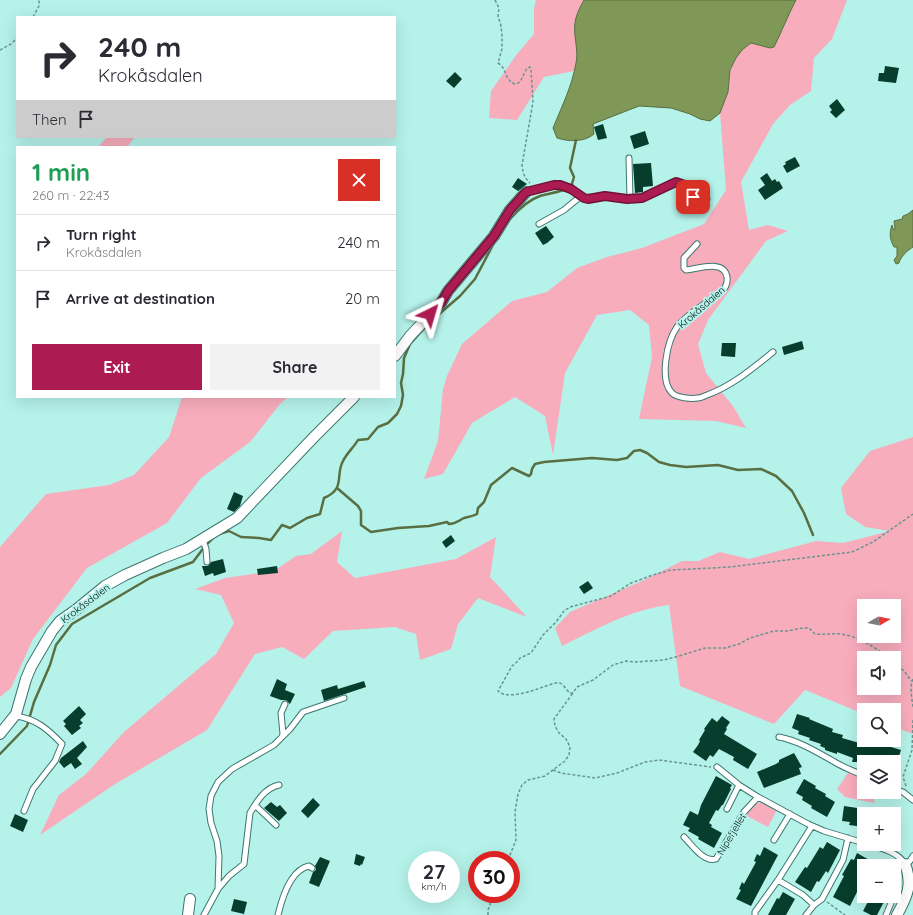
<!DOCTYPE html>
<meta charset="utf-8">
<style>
:root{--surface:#fff;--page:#f2f2f3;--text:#2b2b33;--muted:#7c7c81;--line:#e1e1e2;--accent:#ac1c52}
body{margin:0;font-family:Quicksand,sans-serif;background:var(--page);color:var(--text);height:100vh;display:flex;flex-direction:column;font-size:15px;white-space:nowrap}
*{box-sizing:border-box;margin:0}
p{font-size:13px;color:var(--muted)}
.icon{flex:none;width:22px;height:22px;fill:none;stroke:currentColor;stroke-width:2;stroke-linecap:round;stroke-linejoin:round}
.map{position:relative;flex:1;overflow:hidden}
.sheet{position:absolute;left:16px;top:146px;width:380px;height:252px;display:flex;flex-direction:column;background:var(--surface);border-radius:0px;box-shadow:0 4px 16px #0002}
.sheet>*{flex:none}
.top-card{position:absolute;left:16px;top:16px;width:380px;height:122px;border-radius:0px;box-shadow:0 4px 16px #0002;background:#fff;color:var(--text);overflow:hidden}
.needle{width:26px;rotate:81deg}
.fabs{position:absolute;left:857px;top:599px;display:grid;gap:8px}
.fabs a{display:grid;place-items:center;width:44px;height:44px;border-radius:0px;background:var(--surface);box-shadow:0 4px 16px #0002;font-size:20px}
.speed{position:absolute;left:408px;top:851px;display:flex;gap:8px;font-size:20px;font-weight:700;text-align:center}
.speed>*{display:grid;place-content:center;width:52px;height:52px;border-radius:50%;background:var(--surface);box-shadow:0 4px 16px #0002;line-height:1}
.speed small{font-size:10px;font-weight:400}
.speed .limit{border:6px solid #d22;background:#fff;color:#111}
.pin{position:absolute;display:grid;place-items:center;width:34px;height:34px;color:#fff;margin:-17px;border-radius:8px;box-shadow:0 2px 6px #0006}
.me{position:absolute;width:44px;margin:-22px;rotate:40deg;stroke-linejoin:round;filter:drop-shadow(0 0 3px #0008)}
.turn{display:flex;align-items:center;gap:14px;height:84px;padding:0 16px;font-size:18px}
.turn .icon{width:52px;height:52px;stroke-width:2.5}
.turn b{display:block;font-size:28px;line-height:34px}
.then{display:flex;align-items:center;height:38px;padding:0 16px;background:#0003;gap:8px;font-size:15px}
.round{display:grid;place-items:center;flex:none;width:42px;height:42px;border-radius:0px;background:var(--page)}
.headline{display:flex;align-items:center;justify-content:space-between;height:68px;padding:0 16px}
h1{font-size:24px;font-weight:700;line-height:30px;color:#1e9e55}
.button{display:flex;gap:8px;margin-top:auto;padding:8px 16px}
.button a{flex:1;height:46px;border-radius:0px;background:var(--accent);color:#fff;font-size:16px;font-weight:700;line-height:46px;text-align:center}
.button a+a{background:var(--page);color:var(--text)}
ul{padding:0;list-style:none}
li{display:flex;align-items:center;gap:12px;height:56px;padding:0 16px;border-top:1px solid var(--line)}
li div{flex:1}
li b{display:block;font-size:15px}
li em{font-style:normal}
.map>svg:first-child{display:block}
.green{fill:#f8adbd;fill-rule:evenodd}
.water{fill:#7f9757;stroke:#596f41}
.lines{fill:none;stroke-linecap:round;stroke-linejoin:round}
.stream{stroke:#596f41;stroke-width:2.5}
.building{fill:#073d2c}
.service-casing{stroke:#3c7770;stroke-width:7}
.minor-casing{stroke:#3c7770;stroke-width:12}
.path{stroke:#6a948f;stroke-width:1.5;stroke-dasharray:3 2;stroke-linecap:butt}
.service{stroke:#fff;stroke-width:5}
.minor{stroke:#fff;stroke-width:10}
.route-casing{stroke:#701235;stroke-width:10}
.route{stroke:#ac1c52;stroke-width:7}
.labels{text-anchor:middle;stroke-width:4;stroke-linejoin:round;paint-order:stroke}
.street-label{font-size:10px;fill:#00110f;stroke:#b5f2ea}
</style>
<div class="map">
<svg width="913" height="915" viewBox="0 0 913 915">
<rect width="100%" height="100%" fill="#b5f2ea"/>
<path class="green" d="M536 0H584L575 25 577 42V61L574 71 544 77 517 120 489 118 491 91 517 54 534 34V8Z
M796 0H847L832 39 814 58 811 91 790 105 773 124 741 182 749 230 768 225 788 231 766 241 708 320 698 344 706 373 733 406 746 428 716 421 639 419 652 357 649 325 630 310 597 315 565 373 553 455 545 416 515 397 472 423 443 474 424 479 438 441 443 389 447 376 462 344 512 301 547 292 577 268 607 257 642 248 704 224 726 190 720 113 728 92 730 70 736 58 742 50 751 43 770 48 783 29 787 18Z
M107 137H135L127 147H98Z
M182 397H288L280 404 250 442 201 478 167 523 87 568 33 639 11 688 0 697V547L46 494 109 485 134 475 169 437Z
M913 437V682L911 671 913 684V734L894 727V710H864V714L805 690 774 724 680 686 669 605C629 610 597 629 562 646L555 628 570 612 642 581 682 561H698L720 552 749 559 816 541 843 543 890 531 865 527 846 514 841 488 870 451ZM864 606H894V636H864ZM864 658H894V688H864Z
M342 531 337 562 355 578 456 559 496 537 490 577 527 617 478 598 458 624 451 649 420 660 416 634 395 627 333 631 304 659 282 647 255 654 207 730 115 784 40 835 59 795 86 774 124 732 216 654 234 623 221 595 195 589 225 578 274 571 296 556 311 554Z
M850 770 864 776V792H875L874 803 845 797 837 789Z
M761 802 777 810 768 827 745 815C750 808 754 804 761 802Z"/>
<path class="water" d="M584 0H796C788 15 782 31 774 47L770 48 751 43 742 50 736 58 730 70 728 92 720 113 710 121 700 119 690 114 671 108 639 106 593 124 594 134C585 142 569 142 557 138L553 128C562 106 572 86 576 63 579 50 573 36 575 23 576 15 580 7 584 0Z
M913 210V247C907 251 901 256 899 263L896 264 894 260 897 256V247H894C890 240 889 234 892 225L893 229H895L894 221 902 219 903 216 908 214Z"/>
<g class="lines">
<path class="stream" d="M510 219C518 210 528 200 540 196 552 193 560 192 571 187L574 177 570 168 576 140
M337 488 358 506 361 511V525L371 532 398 528 429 526 447 522 449 524C456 524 458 521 464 518 468 517 473 516 477 514L478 508 484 502 491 485 512 468 529 476 531 474 532 469 535 464 544 462 592 458 617 460 627 458 634 451 640 450 647 453 659 462 670 465 686 467 718 465 738 470 761 469 776 476 792 491 804 513 813 535
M219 534 229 531 241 537 259 538 271 540 282 525 290 528 307 518 320 514 324 498C346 489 335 475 343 461 347 453 354 447 358 440L368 439 378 427 388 423 397 414 401 406 403 395 401 383 403 374 404 358 410 344 431 321 460 296 475 279 494 243
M0 754 27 726 34 702 50 665 56 645 72 624 150 578 193 562 205 546 213 538"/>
</g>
<path class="building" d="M885 66 899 68 896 83 878 81 879 73H884Z
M455 72 462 79 454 88 446 81Z
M837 99 845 110 836 118 830 112 832 110 829 106Z
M603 124 607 138 598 140 594 127Z
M645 131 649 144 634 149 630 136Z
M795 157 800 166 787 173 783 166 786 164 785 162Z
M651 163 653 186 643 187V192L635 193 633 164Z
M767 173 772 181 775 179 777 182 779 181 783 188 765 200 758 190 765 185 760 178Z
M518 178 527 184 518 191 512 187Z
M546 226 554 237 547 243 543 245 535 233Z
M802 341 804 349 784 355 782 347Z
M722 343H736L735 357 721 356Z
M234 492 243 496 240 506 234 512 227 509Z
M451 535 455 541 446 548 442 542Z
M223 559 226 572 214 576 213 573 205 576 202 566H208L211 562Z
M277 566 278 573 258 575 257 569Z
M588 581 593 588 584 594 579 587Z
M277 679 287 684 285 690 295 694 290 704 286 700H281L270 696Z
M364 681 366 687 324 701 321 690 337 685 338 689Z
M79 706 86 714 80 720 83 723 79 726 81 728 72 735 64 726 66 724 63 721Z
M797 714 810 718 809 719 833 729 832 732 843 735 842 738 863 744 864 740H879L878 743 901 750 897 762H852L853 758 837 752V754L825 750V748L820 746 821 744 809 740 810 738 798 734 799 731 792 728Z
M722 716 730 722 726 728 727 729 724 734 757 754 748 769 733 760 734 757 719 749 713 757 710 755 706 761 693 752 698 745 700 741 699 740 705 730 704 729 712 718 717 722Z
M83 741 87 747 77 758 82 764 75 769 71 763 64 768 59 762 61 758Z
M794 753 802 767 799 768 801 774 764 788 757 772 776 764 779 762V760Z
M716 776 732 785 730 788 731 789 723 805H722L718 811 716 810 709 823 712 825 711 827 722 833 714 848 698 839 699 837 688 831 690 828 683 825 690 811 698 815 701 805Z
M804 779 816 786 815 788 826 794 825 796 835 802 827 817 811 808 812 806 802 800 803 797 796 793Z
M313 798 320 805 308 818 301 811Z
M271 802 277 807 280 805 287 813 279 821 264 808Z
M844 806 864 809V827L849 825 850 822 842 821Z
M15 814 28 820 23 832 10 826Z
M827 842 840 850 828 873 826 871 819 882 817 881 811 892 795 882 805 867 807 868 820 847 823 849Z
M764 847 778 855 751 906 736 899 741 890 739 889 742 882 744 884 756 862 754 861 757 854 760 856Z
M857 853 871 861 868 866H864V873L860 883 861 884 850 906 833 897 844 876 842 875 851 859 854 860Z
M356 854 365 857 362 865 361 864 360 866 354 864Z
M320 857 330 861 319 887 309 883 313 872 316 870 315 866Z
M783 892 795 899 786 915H768L777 898 779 899Z
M871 896H887L877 915H871L863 911Z
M234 899 247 902 244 914 231 911Z"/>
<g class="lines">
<defs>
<path id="service" d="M629 158 630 199
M526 192 554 185H560L571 189 584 198 588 199 605 196 627 199 643 198 676 182C687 184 690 195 698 201L707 199
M539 224 564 210 581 196
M697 244 684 258V268L686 270C698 269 724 259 727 277 728 284 725 289 720 293 709 301 684 316 677 327 667 341 659 380 672 393 677 398 691 399 698 398 701 398 704 396 707 395 732 386 752 369 773 352
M203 540 206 549 207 562
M15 716C35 718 49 730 62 744L55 761 33 789 24 811
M282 737 283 734 281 713 285 704
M779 737C799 741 815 751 833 761 842 767 854 771 864 776
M717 767 739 785 758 797 808 824 824 831 864 843
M894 789 903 792 913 800
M255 807H257L276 825
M727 809 739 785
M684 837C692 845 704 863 716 859L744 812 758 797
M774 840 790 814
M867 844C881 848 898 852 905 864L910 861 913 856
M778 880 803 895 814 905
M218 889 219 856 217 841 211 823 209 809 211 796 218 782 232 769 274 745 290 729 303 712 344 698
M894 895 897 887
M204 915 218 889 229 876 244 864 250 813C257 801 265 788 279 785
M278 915C282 898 290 870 309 866L312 868
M755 915V912L778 880 812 826
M806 915 814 905 822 899 843 860 848 838
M886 915 894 896"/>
<path id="minor" d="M395 356 410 336 441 303 448 291 494 236 510 210 526 192
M0 734 16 714 26 679 31 667 52 631 60 621 77 609 105 586 125 575 163 558 186 549 237 518 314 437 354 397
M188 915 190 899
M897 915C907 897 913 884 905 864"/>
</defs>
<use href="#service" class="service-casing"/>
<use href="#minor" class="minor-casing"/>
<path class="path" d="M495 0 499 8 498 16 501 26 502 36V49L498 63C507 68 504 80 515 84L520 82 527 68 530 67 531 70 533 102 522 165C523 173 524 177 530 183
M33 17 39 6V0
M0 50 11 44 17 38
M889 658C874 647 860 637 841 634 832 633 824 635 815 634L809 628H803L787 631H774L750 638 739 644 725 648H705L679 656 664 660 635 662 626 661 613 665 593 680 577 687 573 693H570C566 690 563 683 559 683 554 682 548 686 543 687 532 691 507 700 498 691L512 666 518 661 520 658 531 653 543 635 556 622 564 611 570 607 611 596 631 583 653 575 671 570 730 567 852 552C859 549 866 545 873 542L913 514
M894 662 905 672 911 681
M913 679C909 687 912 698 913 707
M553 770 561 773 595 778 617 773 645 762 659 760 711 767
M906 786 903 777 912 750 913 720
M508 860 516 840 515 812 518 794 522 785 528 780 545 776 565 761 569 755 570 747 566 739 559 733 555 726 554 719 573 693
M827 902 845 915
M488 915V910L494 894"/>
<use href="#service" class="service"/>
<use href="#minor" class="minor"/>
</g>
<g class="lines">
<defs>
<path id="route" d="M430 314 441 303 448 291 494 236 510 210 526 192 554 185H560L571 189 584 198 588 199 605 196 627 199 642 198 676 182 685 185 693 197"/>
</defs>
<use href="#route" class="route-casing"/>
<use href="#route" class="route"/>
</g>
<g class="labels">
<g class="street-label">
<text transform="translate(701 307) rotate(-41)" y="4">Krokåsdalen</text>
<text transform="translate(85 603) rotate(-37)" y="4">Krokåsdalen</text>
<text transform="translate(731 834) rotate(-59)" y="4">Nipefjellet</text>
</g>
</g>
</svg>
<div class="fabs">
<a><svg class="needle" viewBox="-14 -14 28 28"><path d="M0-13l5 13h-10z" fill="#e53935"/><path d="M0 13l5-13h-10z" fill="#7c7c81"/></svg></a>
<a><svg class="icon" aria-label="sound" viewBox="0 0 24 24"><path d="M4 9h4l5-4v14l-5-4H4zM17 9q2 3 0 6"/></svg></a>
<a><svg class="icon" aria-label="search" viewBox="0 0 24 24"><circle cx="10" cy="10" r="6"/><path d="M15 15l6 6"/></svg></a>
<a><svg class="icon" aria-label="layers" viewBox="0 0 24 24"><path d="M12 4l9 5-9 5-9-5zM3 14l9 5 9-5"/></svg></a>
<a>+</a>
<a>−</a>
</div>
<div class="speed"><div>27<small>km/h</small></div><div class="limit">30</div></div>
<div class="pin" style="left:693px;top:197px;background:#d93025"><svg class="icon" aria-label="arrive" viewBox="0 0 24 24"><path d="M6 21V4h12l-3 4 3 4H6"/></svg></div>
<svg class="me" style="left:430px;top:314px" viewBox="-20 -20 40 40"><path d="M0-17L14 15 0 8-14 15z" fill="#ac1c52" stroke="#fff" stroke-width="4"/></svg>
<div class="top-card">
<div class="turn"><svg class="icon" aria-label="right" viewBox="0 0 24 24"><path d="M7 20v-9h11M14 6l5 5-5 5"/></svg><div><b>240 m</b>Krokåsdalen</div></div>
<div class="then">Then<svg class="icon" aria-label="arrive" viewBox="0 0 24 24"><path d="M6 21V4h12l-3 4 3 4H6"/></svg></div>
</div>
<section class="sheet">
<div class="headline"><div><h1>1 min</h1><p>260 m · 22:43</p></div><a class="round" style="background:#d93025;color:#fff"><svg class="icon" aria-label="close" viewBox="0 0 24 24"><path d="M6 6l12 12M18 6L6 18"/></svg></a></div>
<ul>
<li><svg class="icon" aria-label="right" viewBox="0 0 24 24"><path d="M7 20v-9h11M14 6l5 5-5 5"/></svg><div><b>Turn right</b><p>Krokåsdalen</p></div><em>240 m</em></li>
<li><svg class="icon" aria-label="arrive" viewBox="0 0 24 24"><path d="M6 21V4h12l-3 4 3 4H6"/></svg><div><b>Arrive at destination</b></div><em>20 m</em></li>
</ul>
<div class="button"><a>Exit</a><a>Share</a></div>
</section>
</div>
